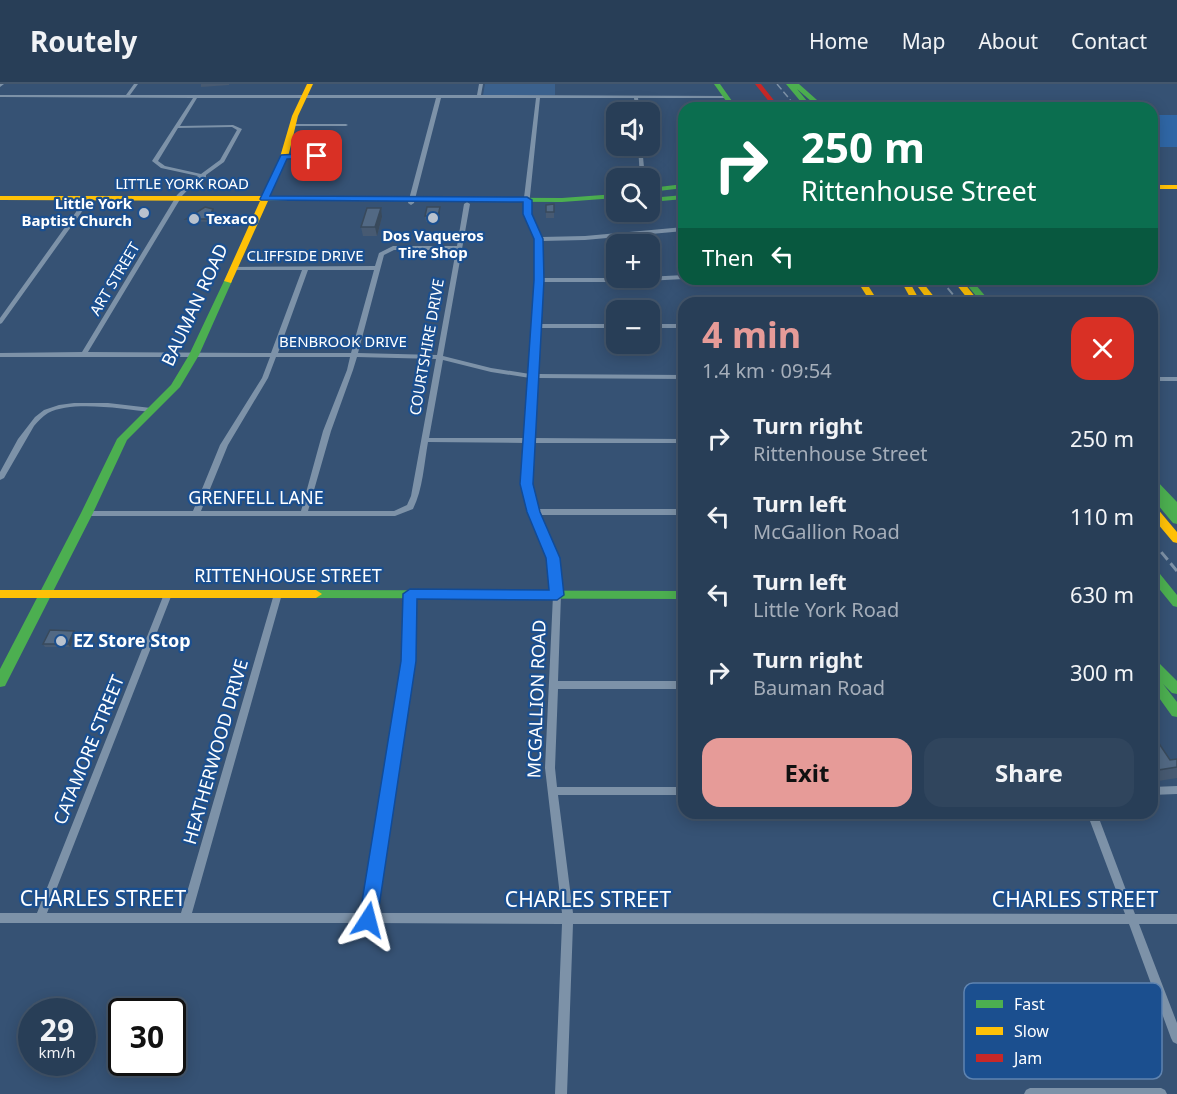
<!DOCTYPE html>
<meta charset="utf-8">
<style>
:root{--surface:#283e57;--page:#30455d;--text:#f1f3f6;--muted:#a5aeba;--line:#44576d;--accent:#e69b98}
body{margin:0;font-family:"Noto Sans",sans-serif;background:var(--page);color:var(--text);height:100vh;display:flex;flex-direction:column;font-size:22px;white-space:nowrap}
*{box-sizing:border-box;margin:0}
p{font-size:20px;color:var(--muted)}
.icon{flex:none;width:33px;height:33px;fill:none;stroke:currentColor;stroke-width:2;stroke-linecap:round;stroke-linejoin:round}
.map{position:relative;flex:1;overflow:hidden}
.drawer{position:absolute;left:678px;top:213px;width:480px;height:522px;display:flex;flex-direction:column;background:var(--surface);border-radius:18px;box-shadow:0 3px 15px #0003,0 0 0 2px var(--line)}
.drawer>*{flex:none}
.banner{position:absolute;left:678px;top:18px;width:480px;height:183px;border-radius:18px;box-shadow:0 3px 15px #0003,0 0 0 2px var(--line);background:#0b6e4f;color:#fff;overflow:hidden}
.controls{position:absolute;left:606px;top:18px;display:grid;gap:12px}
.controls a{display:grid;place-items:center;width:54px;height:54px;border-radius:12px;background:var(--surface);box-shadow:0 3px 15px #0003,0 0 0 2px var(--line);font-size:30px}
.speed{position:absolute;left:18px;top:914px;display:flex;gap:12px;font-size:30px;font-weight:700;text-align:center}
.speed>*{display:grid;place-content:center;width:78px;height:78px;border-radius:50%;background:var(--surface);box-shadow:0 3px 15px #0003,0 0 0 2px var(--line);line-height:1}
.speed small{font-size:15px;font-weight:400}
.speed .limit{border:3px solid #111;border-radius:9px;background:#fff;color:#111}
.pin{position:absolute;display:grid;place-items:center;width:51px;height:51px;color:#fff;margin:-26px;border-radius:12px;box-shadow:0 3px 9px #0006}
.me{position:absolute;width:66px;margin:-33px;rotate:9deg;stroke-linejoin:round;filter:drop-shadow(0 0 4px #0008)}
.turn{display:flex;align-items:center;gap:21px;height:126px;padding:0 24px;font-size:27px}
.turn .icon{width:78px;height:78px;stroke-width:2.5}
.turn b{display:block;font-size:42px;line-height:51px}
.then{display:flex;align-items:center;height:57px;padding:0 24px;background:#0003;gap:12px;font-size:22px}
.round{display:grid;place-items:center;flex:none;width:63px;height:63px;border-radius:18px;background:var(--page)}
.headline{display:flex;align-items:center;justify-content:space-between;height:102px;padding:0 24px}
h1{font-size:36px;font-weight:700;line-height:45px;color:var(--accent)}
.button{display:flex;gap:12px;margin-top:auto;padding:12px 24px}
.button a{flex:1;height:69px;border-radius:18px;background:var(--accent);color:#111;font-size:24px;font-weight:700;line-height:69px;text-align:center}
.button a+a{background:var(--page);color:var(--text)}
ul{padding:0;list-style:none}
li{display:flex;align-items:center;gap:18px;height:78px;padding:0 24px}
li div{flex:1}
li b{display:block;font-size:22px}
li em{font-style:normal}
header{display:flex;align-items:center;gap:36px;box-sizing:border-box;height:84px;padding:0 30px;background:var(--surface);border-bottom:2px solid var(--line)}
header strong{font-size:28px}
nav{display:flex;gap:33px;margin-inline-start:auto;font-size:21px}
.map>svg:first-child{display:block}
.green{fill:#2f66a5}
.water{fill:#3b618d}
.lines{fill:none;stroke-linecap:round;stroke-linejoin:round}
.street{fill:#7d92a8;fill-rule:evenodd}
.fast{fill:#4caf50;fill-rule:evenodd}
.slow{fill:#ffc107;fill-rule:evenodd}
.jam{fill:#c62828;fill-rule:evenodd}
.rail-far2{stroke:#7e92a7;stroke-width:1.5;stroke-dasharray:7 3;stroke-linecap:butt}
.rail-far1{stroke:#7e92a7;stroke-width:2;stroke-dasharray:8 4;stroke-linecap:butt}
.rail{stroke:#7e92a7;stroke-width:3;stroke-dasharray:10 4.5;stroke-linecap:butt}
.wall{fill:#475a72}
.shaded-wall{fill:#394a5c}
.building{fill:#526984;stroke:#394a5c;stroke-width:1.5}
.route{fill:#1a73e8;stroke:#114b97;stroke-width:1.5}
.poi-dot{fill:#b9c2ce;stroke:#1b4f8f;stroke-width:2}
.labels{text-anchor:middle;stroke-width:4.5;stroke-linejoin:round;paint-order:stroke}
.far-street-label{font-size:15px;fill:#fff;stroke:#1b4f8f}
.far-poi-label{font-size:15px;font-weight:bold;fill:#fff;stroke:#1b4f8f;text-anchor:end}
.street-label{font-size:18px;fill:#fff;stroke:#1b4f8f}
.poi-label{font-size:18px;font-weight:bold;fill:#fff;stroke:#1b4f8f;text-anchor:start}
.near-street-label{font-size:21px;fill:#fff;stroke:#1b4f8f}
.key{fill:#1b4f8f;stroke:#5f84b1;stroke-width:1.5}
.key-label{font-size:16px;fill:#fff}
</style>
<header>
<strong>Routely</strong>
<nav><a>Home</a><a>Map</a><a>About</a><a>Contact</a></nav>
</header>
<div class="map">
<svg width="1177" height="1010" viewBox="0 0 1177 1010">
<rect width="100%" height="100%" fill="#365274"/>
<path class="green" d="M1152 31H1177V63H1159L1152 67Z"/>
<path class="water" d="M485 0H555V11H483Z"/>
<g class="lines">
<path class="street" d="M0 0H4L0 3Z
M134 0H138L130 11H477L479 0H483L481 11 727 12V13L725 14H638L640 28H636L634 14H540L529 122 541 153 585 152 684 143V147L585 156 542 157V194H627L684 191V195L627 198H542L540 240H616V244H539L537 290 684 291V295L537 294 533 354 684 355V359H533L531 400 537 425H684V431H539L557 474 561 511 558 597H684V605H558L555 684 557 703H684V711H558L573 829 1125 830 1087 729H1097L1135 830H1177V840H1139L1177 939V960L1173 958 1171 954 1129 840H573L567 1010H555L562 840 372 839 368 841 364 839H0V829H37L164 510 168 507 172 510 47 829H181L274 510 278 507 282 510 192 829H364L405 577 406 510 410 507 414 510 413 577 374 829H562L545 684 553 511 549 474 530 428 523 400 526 359 428 358C424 380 423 405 413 425L395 432H87L84 431 83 429 84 427H193L220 361 262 294 270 273H0V269L82 268 177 111 190 98 198 92 161 84 152 77 193 14 0 13V11H126ZM197 14H436L408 119 411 121 414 119 441 14H536L523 122 536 155V196L530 290 491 284 443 272 470 120 467 118 464 120 457 162H393L379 169 375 182 231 183V185L233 186H302L271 269 88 268 182 112C189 105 196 96 206 93V91L224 78 242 45 233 41 180 42ZM232 43 237 46 220 76 201 90 165 82 158 77 178 44ZM394 166H456L437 271 358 269 384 171ZM308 186H374L351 269H278ZM276 273H350L347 286 323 347 301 427H201L228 361 268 294ZM357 273 436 275 411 412 407 421 394 427H308L331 347 353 286ZM443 276 491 288 530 294 526 354H429Z
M293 40H346L348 41 346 42H291V40Z
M638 62H642L645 94H640Z
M336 71V72L334 73 284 74 282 73 284 72Z
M86 114 91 115 2 239 0 240V234Z
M650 240H684V244H650Z
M1152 293H1177V297H1152Z
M74 319H108L151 324 154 326 151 328C124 325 72 316 48 329 42 333 38 337 34 342L4 394 0 396V388L18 355 35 333 44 326 59 321Z
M1177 702V710L1152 711V703Z
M1030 1004H1161L1165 1006 1167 1010H1024L1026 1006Z"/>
<path class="fast" d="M714 0H720L737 24H731Z
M786 0H799L826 24H819L797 5 813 24H806Z
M684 100V104L650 108V104Z
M616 110V114L562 118 388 117 384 115 388 113 562 114Z
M684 111V115L650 118V114Z
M228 194 232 197 199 271 180 303 127 356 93 429 7 598 5 602 0 603V585L81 429 117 355 171 301 189 271 224 197Z
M962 195H971L991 219H982Z
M1152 394 1156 396 1177 418V440L1173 439C1159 422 1152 418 1152 394Z
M1152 484 1156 485 1177 511V523L1173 522 1152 496Z
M316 506 684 507V515L316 514 310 510Z
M1152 575 1157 577 1177 597V610L1172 609 1163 600 1177 618V633L1172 632 1152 604Z"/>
<path class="slow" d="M307 0H313L298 32 288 73 270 112 388 113 392 115 388 117H268L231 199 224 197 260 117 0 116V112H262L280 73 292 32Z
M1152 101H1177V105H1152Z
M856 195H864L879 219H871Z
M900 195H908L921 219H913Z
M912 195H920L939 219H930Z
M952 195H961L980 219H971Z
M1152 422 1156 423 1177 448V459L1173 458 1152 433Z
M0 506H316L322 510 316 514H0Z"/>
<path class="jam" d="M755 0H761L780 24H774Z"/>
<path class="rail-far2" d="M777 0 797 24"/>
<path class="rail-far1" d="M940 195 960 219"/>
<path class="rail" d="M1152 457 1177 487"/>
</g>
<path class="wall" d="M201 0H229V1L201 3Z
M554 120V134H546V121Z
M440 123V129L439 138H426L425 132Z
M214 128 209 138 187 137 186 135Z
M382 133 377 152H363L361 143Z
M76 550 70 563H45L43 560Z
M1152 649 1170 676 1177 675V694L1152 698Z"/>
<path class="shaded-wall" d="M440 123V129L439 138 438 132Z
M381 124 382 133 377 152 375 143Z
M213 125 214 128 209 138 208 135Z
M74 547 76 550 70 563 68 560Z"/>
<path class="building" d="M554 120V128H546V121Z
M205 123 213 125 208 135H186Z
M427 123H440L438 132H425Z
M367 124H381L375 143H361Z
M50 546 74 547 68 560H43Z
M1152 649 1170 676 1177 675V683L1152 687Z"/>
<path class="route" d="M317 69 320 70V74L287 75 270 112 527 113 532 116V130L543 155 544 196 533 400 540 428 560 474 564 511 557 516 417 515 416 577 377 836 374 841 368 844 361 841 359 836 401 577 403 510 410 505 549 506 546 474 527 428 520 400 534 196V155L523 130V118L261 116 260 115 281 71Z"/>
<g class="poi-dot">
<circle cx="144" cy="129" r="6"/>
<circle cx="433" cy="134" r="6"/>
<circle cx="194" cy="135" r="6"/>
<circle cx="61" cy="557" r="6"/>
</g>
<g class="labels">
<g class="far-street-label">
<text x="182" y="105">LITTLE YORK ROAD</text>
<text x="305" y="177">CLIFFSIDE DRIVE</text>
<text transform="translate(115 195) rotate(-59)" y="5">ART STREET</text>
<text x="343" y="263">BENBROOK DRIVE</text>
<text transform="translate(427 263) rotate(-80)" y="5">COURTSHIRE DRIVE</text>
</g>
<g class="far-poi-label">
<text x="132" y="125">Little York<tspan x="132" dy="17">Baptist Church</tspan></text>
<text x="206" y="140" text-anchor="start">Texaco</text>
<text x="433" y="157" text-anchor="middle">Dos Vaqueros<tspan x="433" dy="17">Tire Shop</tspan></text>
</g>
<g class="street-label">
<text transform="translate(195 221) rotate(-65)" y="6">BAUMAN ROAD</text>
<text x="256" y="420">GRENFELL LANE</text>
<text x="288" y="498">RITTENHOUSE STREET</text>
<text transform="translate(537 615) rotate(-88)" y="6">MCGALLION ROAD</text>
<text transform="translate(89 666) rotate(-68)" y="6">CATAMORE STREET</text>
<text transform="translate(216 668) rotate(-74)" y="6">HEATHERWOOD DRIVE</text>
</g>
<g class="poi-label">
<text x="73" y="563">EZ Store Stop</text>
</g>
<g class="near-street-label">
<text x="103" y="822">CHARLES STREET</text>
<text x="588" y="823">CHARLES STREET</text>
<text x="1075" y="823">CHARLES STREET</text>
</g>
</g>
<rect x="964" y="899" width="198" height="96" rx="9" class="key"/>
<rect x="976" y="916" width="27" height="8" fill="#4caf50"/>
<rect x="976" y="943" width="27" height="8" fill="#ffc107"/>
<rect x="976" y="970" width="27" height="8" fill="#c62828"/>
<g class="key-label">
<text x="1014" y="926">Fast</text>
<text x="1014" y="953">Slow</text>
<text x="1014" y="980">Jam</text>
</g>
</svg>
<div class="controls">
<a><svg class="icon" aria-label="sound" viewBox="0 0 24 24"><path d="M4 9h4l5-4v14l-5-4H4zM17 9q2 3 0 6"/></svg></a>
<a><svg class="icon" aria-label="search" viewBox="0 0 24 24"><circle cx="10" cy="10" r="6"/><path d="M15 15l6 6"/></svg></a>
<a>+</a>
<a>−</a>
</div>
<div class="speed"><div>29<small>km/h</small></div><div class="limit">30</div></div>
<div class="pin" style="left:317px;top:72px;background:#d93025"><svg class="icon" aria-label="arrive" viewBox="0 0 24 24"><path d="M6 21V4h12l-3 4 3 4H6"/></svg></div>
<svg class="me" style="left:368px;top:836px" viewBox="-20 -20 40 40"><path d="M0-17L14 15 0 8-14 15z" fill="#1a73e8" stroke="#fff" stroke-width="4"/></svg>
<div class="banner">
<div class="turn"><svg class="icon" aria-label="right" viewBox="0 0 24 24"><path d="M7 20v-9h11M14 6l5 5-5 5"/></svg><div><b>250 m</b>Rittenhouse Street</div></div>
<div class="then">Then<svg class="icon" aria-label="left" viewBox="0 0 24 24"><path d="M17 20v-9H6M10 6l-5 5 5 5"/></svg></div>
</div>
<section class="drawer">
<div class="headline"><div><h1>4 min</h1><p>1.4 km · 09:54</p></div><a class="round" style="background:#d93025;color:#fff"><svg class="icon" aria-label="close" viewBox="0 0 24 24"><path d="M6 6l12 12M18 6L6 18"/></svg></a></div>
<ul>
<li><svg class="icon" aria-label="right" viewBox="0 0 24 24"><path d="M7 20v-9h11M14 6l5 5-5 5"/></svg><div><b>Turn right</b><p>Rittenhouse Street</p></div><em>250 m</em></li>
<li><svg class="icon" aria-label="left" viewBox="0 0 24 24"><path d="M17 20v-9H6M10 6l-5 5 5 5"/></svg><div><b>Turn left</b><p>McGallion Road</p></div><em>110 m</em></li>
<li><svg class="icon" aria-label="left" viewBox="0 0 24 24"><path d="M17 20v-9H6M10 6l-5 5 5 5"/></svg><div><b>Turn left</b><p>Little York Road</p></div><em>630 m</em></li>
<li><svg class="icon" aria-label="right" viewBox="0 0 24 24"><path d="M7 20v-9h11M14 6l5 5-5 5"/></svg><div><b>Turn right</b><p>Bauman Road</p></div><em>300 m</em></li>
</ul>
<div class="button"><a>Exit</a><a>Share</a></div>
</section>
</div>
